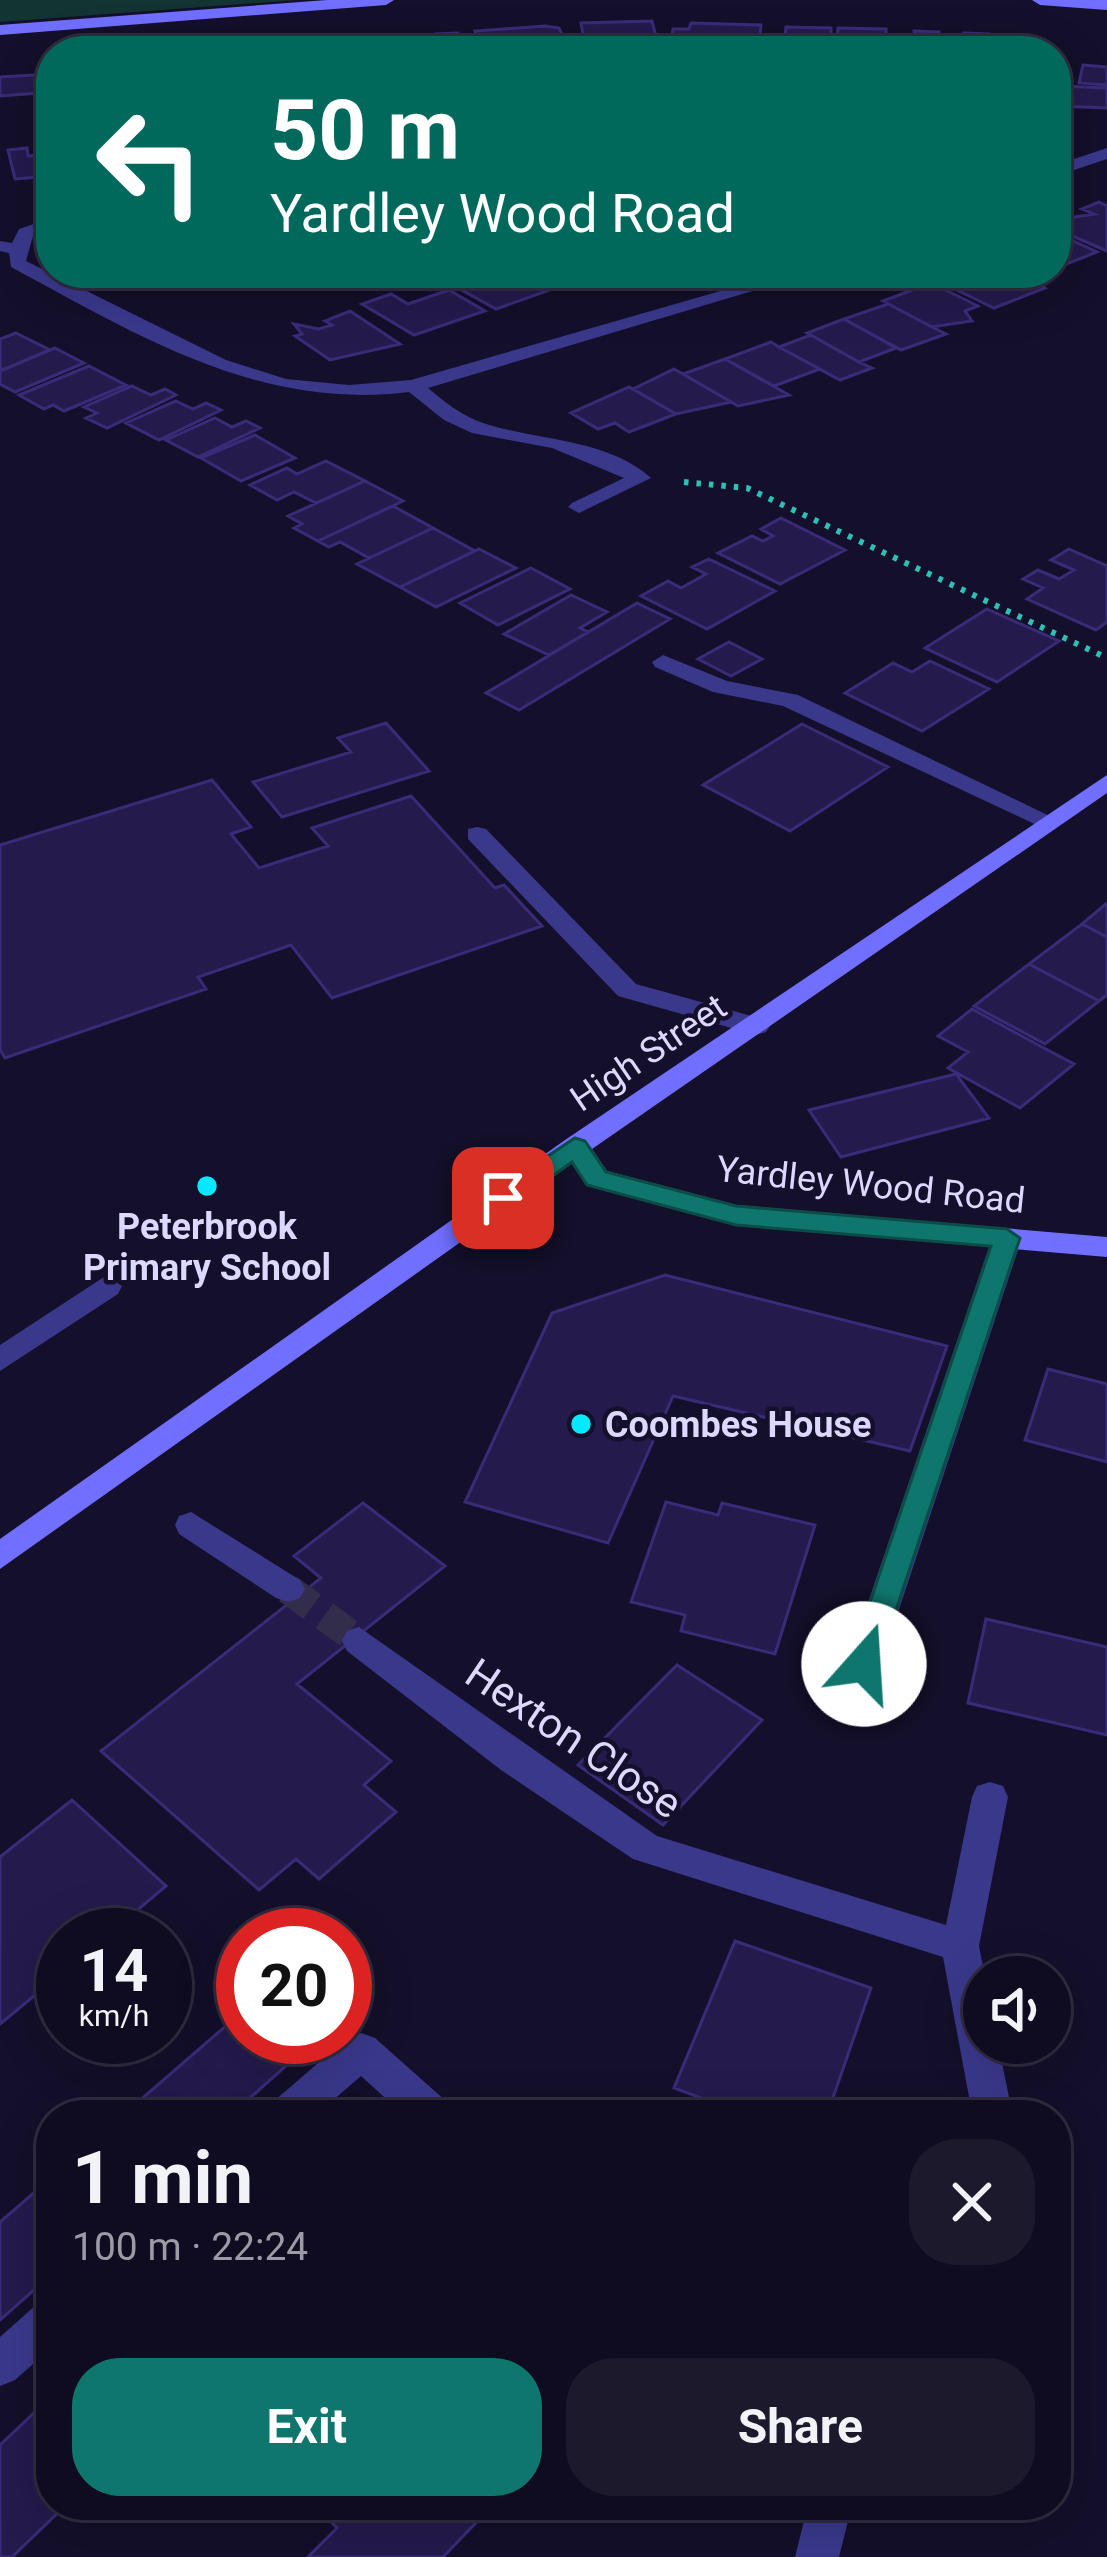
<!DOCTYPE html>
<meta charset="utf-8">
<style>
:root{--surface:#0f0b20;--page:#1d192d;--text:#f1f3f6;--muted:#9b9ba5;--line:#2f2b3e;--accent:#0f766e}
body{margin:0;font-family:Roboto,sans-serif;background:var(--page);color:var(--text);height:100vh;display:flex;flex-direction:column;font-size:45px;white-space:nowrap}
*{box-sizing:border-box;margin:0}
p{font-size:39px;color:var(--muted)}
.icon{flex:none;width:66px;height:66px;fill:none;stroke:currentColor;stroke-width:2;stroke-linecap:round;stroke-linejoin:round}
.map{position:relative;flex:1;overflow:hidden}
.panel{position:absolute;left:36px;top:2100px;width:1035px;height:420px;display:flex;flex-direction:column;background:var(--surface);border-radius:48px;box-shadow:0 12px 48px #0002,0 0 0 3px var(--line)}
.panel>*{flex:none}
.banner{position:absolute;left:36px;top:36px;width:1035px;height:252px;border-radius:48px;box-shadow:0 12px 48px #0002,0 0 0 3px var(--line);background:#00695c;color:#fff;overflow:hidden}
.controls{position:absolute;left:963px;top:1956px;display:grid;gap:24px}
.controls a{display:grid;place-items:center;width:108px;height:108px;border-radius:50%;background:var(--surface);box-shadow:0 12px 48px #0002,0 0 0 3px var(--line);font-size:60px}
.speed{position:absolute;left:36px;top:1908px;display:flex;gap:24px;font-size:60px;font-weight:700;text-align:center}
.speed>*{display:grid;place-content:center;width:156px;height:156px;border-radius:50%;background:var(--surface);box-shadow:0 12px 48px #0002,0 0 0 3px var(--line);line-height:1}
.speed small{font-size:30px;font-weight:400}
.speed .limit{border:18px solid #d22;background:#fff;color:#111}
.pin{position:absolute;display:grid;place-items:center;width:102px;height:102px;color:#fff;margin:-51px;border-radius:24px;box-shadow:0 6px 18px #0006}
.me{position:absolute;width:132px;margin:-66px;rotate:19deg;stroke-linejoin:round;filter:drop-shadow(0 0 9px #0008)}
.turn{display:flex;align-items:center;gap:42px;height:252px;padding:0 36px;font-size:54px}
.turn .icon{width:156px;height:156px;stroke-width:2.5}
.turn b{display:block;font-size:84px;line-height:102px}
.round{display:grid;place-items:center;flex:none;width:126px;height:126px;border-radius:48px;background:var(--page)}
.summary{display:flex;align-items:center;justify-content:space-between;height:204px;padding:0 36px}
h1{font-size:72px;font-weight:700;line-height:90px}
.action{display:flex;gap:24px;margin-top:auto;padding:24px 36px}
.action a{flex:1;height:138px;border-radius:48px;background:var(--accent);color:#fff;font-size:48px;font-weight:700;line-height:138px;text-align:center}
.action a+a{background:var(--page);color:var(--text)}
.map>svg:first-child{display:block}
.green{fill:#123433}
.building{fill:#241a4c;stroke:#3a2b79;stroke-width:3}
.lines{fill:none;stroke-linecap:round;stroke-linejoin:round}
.street-tunnel{stroke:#322d4a;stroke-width:30;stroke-dasharray:30 15;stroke-linecap:butt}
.path{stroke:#2bc1b6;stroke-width:6;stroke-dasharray:4.5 8;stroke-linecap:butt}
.lane{fill:#3a388b;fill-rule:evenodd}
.street{fill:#3a388b;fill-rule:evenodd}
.secondary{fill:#716fff;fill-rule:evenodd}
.route{fill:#0f766e;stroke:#0a4d48;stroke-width:3}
.poi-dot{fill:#04e9ff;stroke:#140f2a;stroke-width:4.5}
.labels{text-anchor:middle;stroke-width:9;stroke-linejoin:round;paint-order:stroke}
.street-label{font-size:36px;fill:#dcd8ff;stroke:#140f2a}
.poi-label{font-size:36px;font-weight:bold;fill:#dcd8ff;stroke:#140f2a}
.near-street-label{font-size:42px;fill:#dcd8ff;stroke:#140f2a}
</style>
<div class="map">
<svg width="1107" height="2557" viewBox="0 0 1107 2557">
<rect width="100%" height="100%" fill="#140f2a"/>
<path class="green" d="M0 0H297L0 22Z"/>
<path class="building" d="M652 21 658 44 585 46 581 23Z
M691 23 761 25 759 48 669 50 673 29H689Z
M545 26 559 28 569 48 483 51 475 31Z
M786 27 831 28V51H784Z
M838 28 886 29V51H837Z
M914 31 939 32V51H890V35L915 36Z
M458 33 466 51H393L388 38 438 39 436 34Z
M964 33 989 34 991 51H945L944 38H964Z
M378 39 383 51H312L310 43 333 42 335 47Z
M1083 65 1107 67V85L1079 83Z
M51 74V92L0 96V77Z
M1060 86 1107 88V108L1059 106Z
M27 148 28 156 51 154V176L15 179 8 150Z
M1099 202 1107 206V251L1056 229V220L1094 214 1082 209Z
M1056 233 1097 252 1056 268Z
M500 273H537L561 286 496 309 458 288Z
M549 273H617L575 287Z
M946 273H1026L1045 288 994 308 932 278Z
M931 283 978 306 965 311 972 321 932 327 883 301Z
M449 290 485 311 414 335 362 304 391 294 408 304Z
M888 304 932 327 946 334 901 350 844 319Z
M350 311 400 344 330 360 295 336 302 334 294 324 319 329 332 325 325 321Z
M844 319 896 348 859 362 807 333Z
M16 333 50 350 0 371V339Z
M811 335 859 362 872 368 840 380 779 347Z
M771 342 779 347 820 369 774 386 725 359Z
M55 348 84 363 15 392 0 384V371Z
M725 359 789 395 738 406 683 374Z
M89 366 126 385 64 411 53 405 44 409 19 395Z
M674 369 683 374 731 402 676 414 633 389Z
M132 386 151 395 165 389 176 395 107 428 86 418 97 413 84 407Z
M629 387 676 414 629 432 615 423 598 429 571 413Z
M176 401 193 409 206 403 221 410 159 440 126 423Z
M215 418 232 427 246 421 260 428 198 457 166 440Z
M255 435 295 458 241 481 201 458Z
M326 461 365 481 316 503 294 492 277 500 250 485 287 468 297 474Z
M365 481 403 501 318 541 294 528 302 524 288 516Z
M393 506 433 528 369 558 340 542 329 547 318 541Z
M781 518 845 550 780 584 718 553 752 536 763 541 773 536 761 529Z
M433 528 475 551 400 587 357 564Z
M479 549 516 568 436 607 400 587Z
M1069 549 1107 566V622L1096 630 1027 599 1043 588 1023 579 1038 570 1059 579 1074 570 1051 560Z
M709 559 775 591 707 629 641 596 668 581 681 588 706 574 692 567Z
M531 568 570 589 498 625 460 603Z
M571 595 607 612 580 628 588 632 549 655 504 634Z
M637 603 670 619 519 710 486 693Z
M987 609 1059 641 997 682 925 648Z
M729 642 762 659 731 676 698 659Z
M930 661 989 689 922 731 845 693 893 663 912 672Z
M386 723 429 771 282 817 253 782 351 752 338 738Z
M802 724 888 767 790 831 703 785Z
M212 780 251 827 231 834 259 868 328 846 312 828 411 796 495 888 504 885 542 926 332 998 291 945 198 977 206 989 5 1058 0 1050V845Z
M1107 903V937L1082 924Z
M1082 924 1107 937V995L1099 1001 1029 964Z
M1029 964 1099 1001 1045 1044 974 1006Z
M972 1009 1042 1047 1074 1064 1020 1108 948 1068 968 1052 938 1036Z
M956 1074 989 1118 841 1157 809 1110Z
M665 1275 947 1346 910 1451 673 1396 608 1543 465 1502 552 1313Z
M1048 1369 1107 1384V1462L1025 1440Z
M666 1502 718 1515 722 1503 815 1525 775 1654 681 1631 685 1615 631 1602Z
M363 1503 445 1566 297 1684 391 1761 364 1785 396 1812 319 1879 296 1859 259 1890 101 1751 321 1578 294 1556Z
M986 1619 1107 1647V1735L968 1703Z
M677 1665 762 1720 663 1825 578 1765Z
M72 1800 166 1886 108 1935H63V1972L0 2024V1857Z
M735 1941 871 1988 827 2115H747L674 2088Z
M243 2011V2037H318L231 2115H123Z
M51 2178V2275L0 2320V2222Z
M51 2397V2505H66L12 2557H0V2445Z
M316 2505H493L443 2557H308L337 2528Z"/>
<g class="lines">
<path class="street-tunnel" d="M288 1589 359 1641"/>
<path class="path" d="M684 482 747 488 1107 658"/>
<path class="lane" d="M663 655 727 681 798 695 1062 822 1050 829 1041 827 783 706 713 692 655 667 652 662Z
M477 827 486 829 636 984 766 1020 770 1026 766 1032 756 1035 618 996 468 839V829Z
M1007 1228 1022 1238 881 1664 876 1674 864 1678 852 1674 847 1664 992 1238Z
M107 1275 122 1286 118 1294 0 1371V1345Z
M361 2033 375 2038 447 2102 453 2115H404L361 2076 316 2115H267L273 2102 347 2038Z
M51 2299V2348L15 2380 0 2386V2337L36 2305Z"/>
<path class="street" d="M1107 148V159L1056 176V165Z
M51 218V229L33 236 26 261 226 360 286 379 349 385 411 380 783 273H812L428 388C445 402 462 416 483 423 537 441 606 438 651 478L579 513 568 507 572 503 624 478 552 448 472 433 444 420 409 392C260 411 137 335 11 267L9 253 0 251V241L12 243 19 229Z
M191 1512 300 1580 305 1589 300 1598 288 1602 276 1598 179 1534 175 1525 179 1516Z
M359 1627 657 1836 946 1925 972 1797 977 1786 990 1782 1003 1786 1008 1797 979 1946 985 1977 984 2043H998L1010 2102 1007 2115H967L970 2102 943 1957 633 1859 501 1770 347 1651 342 1641 347 1631Z
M808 2505H852L839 2557H795Z"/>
<path class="secondary" d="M327 0H394L386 5 0 35V25Z
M1032 0H1107V10L1040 5Z
M1107 775V793L592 1149 607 1171 736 1205 1107 1237V1257L736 1225 587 1185 572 1163 0 1569V1539L565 1140Z"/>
</g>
<path class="route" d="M575 1138 585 1141 606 1172 736 1206 1007 1229 1020 1238 875 1673 864 1677 849 1664 991 1246 736 1225 587 1185 572 1162 513 1205H494V1192Z"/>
<g class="poi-dot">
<circle cx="207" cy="1186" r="12"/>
<circle cx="581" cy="1424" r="12"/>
</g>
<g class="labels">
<g class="street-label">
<text transform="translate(648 1052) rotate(-34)" y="13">High Street</text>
<text transform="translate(871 1184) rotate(6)" y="13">Yardley Wood Road</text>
</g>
<g class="poi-label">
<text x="207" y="1239">Peterbrook<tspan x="207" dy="41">Primary School</tspan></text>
<text x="605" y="1437" text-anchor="start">Coombes House</text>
</g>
<g class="near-street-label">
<text transform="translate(574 1738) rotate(34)" y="15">Hexton Close</text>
</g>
</g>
</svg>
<div class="controls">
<a><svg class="icon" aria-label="sound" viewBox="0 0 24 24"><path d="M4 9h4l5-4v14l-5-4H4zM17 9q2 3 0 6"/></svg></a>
</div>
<div class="speed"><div>14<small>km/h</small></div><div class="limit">20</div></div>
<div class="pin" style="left:503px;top:1198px;background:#d93025"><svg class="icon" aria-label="arrive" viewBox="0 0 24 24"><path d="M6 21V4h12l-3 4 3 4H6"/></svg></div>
<svg class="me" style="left:864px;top:1664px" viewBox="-20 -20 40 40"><circle r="19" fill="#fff"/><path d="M0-13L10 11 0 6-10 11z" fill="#0f766e"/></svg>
<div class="banner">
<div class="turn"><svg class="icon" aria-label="left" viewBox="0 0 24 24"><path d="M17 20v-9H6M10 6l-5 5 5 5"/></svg><div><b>50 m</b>Yardley Wood Road</div></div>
</div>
<section class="panel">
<div class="summary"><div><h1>1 min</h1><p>100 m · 22:24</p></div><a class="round"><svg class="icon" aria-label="close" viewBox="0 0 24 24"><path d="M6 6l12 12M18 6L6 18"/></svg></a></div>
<div class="action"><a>Exit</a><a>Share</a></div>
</section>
</div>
